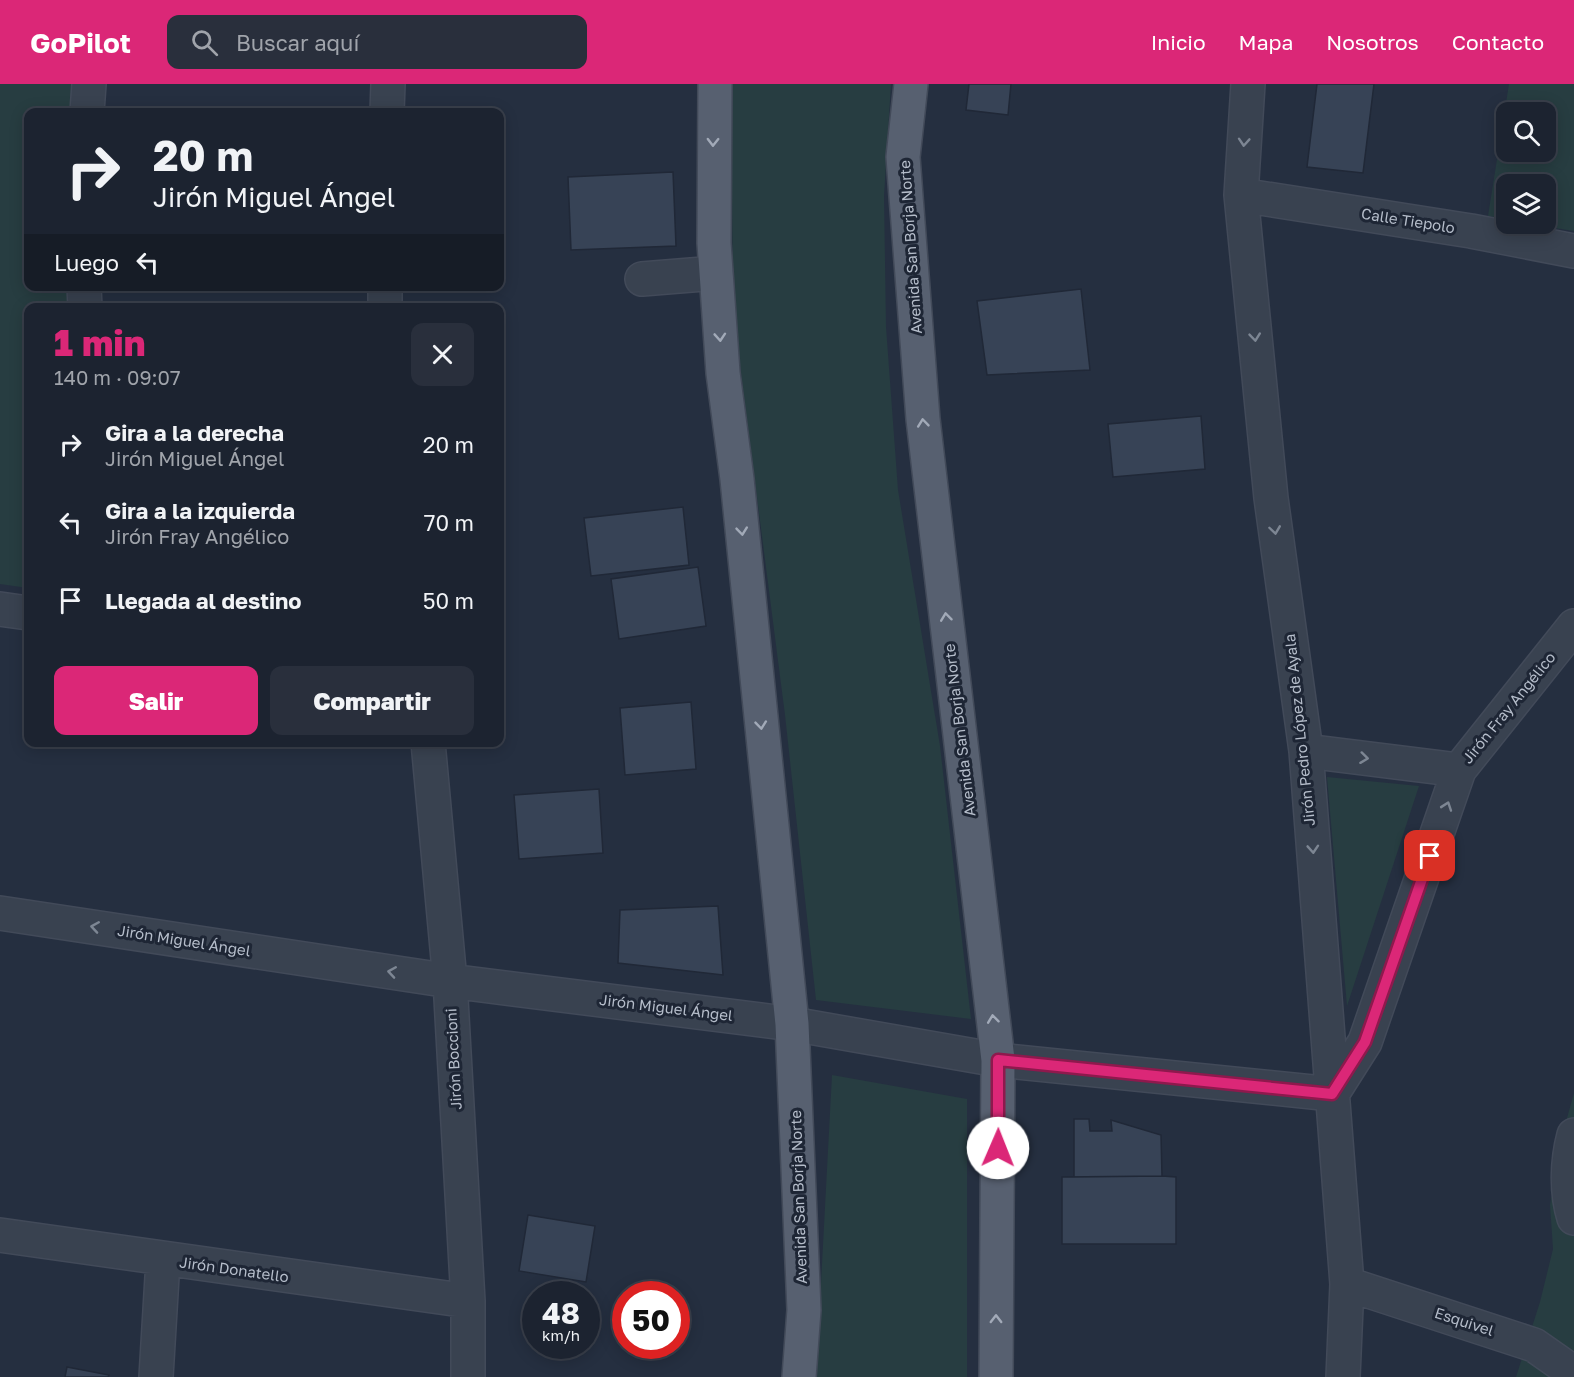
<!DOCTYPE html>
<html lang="es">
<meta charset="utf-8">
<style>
:root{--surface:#1c2330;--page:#292f3c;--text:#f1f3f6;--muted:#a0a4ab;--line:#3a404c;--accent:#db2777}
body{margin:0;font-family:"Golos Text",sans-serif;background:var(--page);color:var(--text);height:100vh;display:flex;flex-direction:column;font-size:22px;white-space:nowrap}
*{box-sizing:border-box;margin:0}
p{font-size:20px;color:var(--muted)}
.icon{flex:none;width:33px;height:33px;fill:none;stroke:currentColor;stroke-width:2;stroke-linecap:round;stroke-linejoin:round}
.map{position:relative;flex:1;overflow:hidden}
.panel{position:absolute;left:24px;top:219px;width:480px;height:444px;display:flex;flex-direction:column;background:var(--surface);border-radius:12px;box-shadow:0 3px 15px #0003,0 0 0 2px var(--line)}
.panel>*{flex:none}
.top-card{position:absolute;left:24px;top:24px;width:480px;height:183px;border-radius:12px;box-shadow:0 3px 15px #0003,0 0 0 2px var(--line);background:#1c2330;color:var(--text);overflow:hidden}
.controls{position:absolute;left:1496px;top:18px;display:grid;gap:12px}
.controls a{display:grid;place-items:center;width:60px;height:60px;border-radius:12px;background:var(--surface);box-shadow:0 3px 15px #0003,0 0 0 2px var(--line);font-size:30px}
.speed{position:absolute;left:522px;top:1197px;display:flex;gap:12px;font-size:30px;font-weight:700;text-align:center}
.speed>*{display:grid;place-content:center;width:78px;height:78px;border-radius:50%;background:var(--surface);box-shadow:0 3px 15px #0003,0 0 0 2px var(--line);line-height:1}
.speed small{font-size:15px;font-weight:400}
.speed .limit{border:9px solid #d22;background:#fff;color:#111}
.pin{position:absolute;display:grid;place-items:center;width:51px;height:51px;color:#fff;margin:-26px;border-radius:12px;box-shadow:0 3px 9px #0006}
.me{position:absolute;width:66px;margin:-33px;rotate:1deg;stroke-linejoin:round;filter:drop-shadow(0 0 4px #0008)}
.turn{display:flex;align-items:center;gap:21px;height:126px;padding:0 30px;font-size:27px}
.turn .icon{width:78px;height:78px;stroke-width:2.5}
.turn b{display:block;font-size:42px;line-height:51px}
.then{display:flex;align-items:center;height:57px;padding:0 30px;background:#0003;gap:12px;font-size:22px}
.round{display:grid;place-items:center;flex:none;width:63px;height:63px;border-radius:12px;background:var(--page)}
.summary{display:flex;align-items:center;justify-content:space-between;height:102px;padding:0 30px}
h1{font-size:36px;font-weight:800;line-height:45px;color:var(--accent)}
.button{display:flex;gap:12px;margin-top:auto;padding:12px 30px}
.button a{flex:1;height:69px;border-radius:12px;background:var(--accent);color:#fff;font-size:24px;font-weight:800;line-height:69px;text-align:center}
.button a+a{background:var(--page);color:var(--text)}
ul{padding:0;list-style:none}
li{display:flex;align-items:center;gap:18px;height:78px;padding:0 30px}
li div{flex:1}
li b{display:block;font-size:22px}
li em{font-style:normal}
header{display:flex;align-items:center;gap:36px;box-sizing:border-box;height:84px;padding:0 30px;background:var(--accent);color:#fff}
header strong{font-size:28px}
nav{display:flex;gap:33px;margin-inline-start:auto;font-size:21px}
.search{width:420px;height:54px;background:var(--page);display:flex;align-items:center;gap:15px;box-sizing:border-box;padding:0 21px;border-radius:12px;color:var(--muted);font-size:22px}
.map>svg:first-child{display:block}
.green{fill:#273d41;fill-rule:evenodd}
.building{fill:#374356;stroke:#202837;stroke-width:1.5}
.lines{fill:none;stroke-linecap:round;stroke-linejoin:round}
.minor-casing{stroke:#424a59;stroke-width:36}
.major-casing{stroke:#424a59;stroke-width:36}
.minor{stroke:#394250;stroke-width:33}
.major{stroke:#576070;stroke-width:33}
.oneway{stroke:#a2aab8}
.oneway2{stroke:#7d8693}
.route-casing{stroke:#8e194d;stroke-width:15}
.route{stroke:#db2777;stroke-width:10}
.labels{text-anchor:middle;stroke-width:6;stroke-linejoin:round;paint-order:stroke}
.street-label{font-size:15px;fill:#b5bdca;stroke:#1e2635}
</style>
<header>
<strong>GoPilot</strong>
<div class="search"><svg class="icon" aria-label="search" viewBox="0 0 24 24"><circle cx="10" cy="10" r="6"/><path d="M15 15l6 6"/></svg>Buscar aquí</div>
<nav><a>Inicio</a><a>Mapa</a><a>Nosotros</a><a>Contacto</a></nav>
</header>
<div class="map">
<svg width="1574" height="1293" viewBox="0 0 1574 1293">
<rect width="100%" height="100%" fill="#252f40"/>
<path class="green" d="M0 0H76L75 28H28V202L69 203 70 223 28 224V504L0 500Z
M731 0H891L884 112 886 243 898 406 940 662 971 935 816 916 785 631 733 227Z
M1509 0H1574V147L1530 140H1545V100H1506V135L1488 132ZM1506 28H1545V68H1506Z
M1327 693 1419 702 1347 922Z
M832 991 967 1015V1293H816Z
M1574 1009V1293H1516L1540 1218 1553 1165 1550 1121 1562 1052Z"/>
<path class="building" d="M969 0H1011L1008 31 966 26Z
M1317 0H1374L1363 89 1307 83Z
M673 88 676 162 571 166 568 93Z
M1081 205 1090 286 987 291 977 217Z
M1201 332 1205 385 1113 393 1108 340Z
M683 423 689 481 591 492 584 434Z
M698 483 706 542 619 555 611 495Z
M691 618 696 685 625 691 620 624Z
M599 705 603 769 519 775 514 711Z
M718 822 723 891 618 879 620 826Z
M1074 1035H1089L1090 1047H1112L1111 1036 1161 1051 1162 1092 1074 1093Z
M1162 1092 1176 1093V1160H1062V1093Z
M528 1131 595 1142 586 1198 519 1187Z
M67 1283 109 1291 108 1293H65Z"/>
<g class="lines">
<defs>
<path id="minor" d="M1248 0 1241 111 1271 414 1306 667 1347 1200 1343 1293
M87 28 89 0
M387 28 388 0
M1241 111 1471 147 1574 167
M642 195 716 189
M84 202 85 224
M385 224V202
M0 525 28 529
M428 658 450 897 468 1217V1293
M1306 667 1459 686
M0 829 450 897 792 940 998 976 1332 1010 1365 958 1459 686 1574 542
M1574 1051C1567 1077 1566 1108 1574 1134
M0 1151 468 1217
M1347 1200 1534 1261 1574 1289
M156 1293 163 1176"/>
<path id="major" d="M715 0 714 159 723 289 737 395 792 940 804 1226 799 1293
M911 0 903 73 923 335 998 976 996 1293"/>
</defs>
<use href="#minor" class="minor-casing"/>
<use href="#major" class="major-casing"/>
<use href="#minor" class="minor"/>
<use href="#major" class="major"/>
</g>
<defs><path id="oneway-chevron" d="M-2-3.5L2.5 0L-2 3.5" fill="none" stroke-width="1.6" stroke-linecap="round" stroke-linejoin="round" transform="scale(1.5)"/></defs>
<g class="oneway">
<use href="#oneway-chevron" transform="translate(713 58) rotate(91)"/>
<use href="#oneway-chevron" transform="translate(720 253) rotate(86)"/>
<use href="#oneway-chevron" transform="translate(923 339) rotate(-96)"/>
<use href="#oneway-chevron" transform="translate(742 447) rotate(84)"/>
<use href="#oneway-chevron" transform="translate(946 533) rotate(-97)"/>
<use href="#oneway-chevron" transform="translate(761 641) rotate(84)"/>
<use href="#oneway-chevron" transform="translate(993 935) rotate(-97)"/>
<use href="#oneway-chevron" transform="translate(996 1235) rotate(-90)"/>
</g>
<g class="oneway2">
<use href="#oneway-chevron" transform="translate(1244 58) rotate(94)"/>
<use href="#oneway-chevron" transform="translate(1255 253) rotate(84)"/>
<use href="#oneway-chevron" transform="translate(1275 446) rotate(82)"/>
<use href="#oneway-chevron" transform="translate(1364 674) rotate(7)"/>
<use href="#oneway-chevron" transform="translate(1447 722) rotate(-71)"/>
<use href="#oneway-chevron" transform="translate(1313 765) rotate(86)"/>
<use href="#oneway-chevron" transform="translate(95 843) rotate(-171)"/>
<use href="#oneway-chevron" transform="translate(392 888) rotate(-171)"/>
</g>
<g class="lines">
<defs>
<path id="route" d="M998 1064V976L1332 1010 1365 958 1430 772"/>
</defs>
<use href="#route" class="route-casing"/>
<use href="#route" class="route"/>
</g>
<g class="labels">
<g class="street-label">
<text transform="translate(1408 137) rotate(9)" y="5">Calle Tiepolo</text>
<text transform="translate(911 163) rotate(-94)" y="5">Avenida San Borja Norte</text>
<text transform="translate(1509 624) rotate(-51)" y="5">Jirón Fray Angélico</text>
<text transform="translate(960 646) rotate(-97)" y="5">Avenida San Borja Norte</text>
<text transform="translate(1300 646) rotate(-96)" y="5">Jirón Pedro López de Ayala</text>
<text transform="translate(184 857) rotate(9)" y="5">Jirón Miguel Ángel</text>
<text transform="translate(666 924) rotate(7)" y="5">Jirón Miguel Ángel</text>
<text transform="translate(454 975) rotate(-93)" y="5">Jirón Boccioni</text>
<text transform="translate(799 1113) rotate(-92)" y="5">Avenida San Borja Norte</text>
<text transform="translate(234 1186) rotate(8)" y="5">Jirón Donatello</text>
<text transform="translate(1464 1238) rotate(18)" y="5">Esquivel</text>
</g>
</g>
</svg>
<div class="controls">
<a><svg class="icon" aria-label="search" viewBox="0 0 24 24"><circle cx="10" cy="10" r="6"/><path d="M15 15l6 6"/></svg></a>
<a><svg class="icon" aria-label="layers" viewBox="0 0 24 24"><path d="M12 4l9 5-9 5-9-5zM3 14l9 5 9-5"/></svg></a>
</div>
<div class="speed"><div>48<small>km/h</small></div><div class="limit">50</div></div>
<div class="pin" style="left:1430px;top:772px;background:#d93025"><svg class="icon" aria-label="arrive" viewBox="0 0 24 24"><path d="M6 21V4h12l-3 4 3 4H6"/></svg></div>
<svg class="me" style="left:998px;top:1064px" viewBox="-20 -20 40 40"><circle r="19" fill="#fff"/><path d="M0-13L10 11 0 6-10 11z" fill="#db2777"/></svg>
<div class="top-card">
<div class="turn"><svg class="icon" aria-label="right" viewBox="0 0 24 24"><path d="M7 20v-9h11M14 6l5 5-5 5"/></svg><div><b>20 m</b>Jirón Miguel Ángel</div></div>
<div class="then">Luego<svg class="icon" aria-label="left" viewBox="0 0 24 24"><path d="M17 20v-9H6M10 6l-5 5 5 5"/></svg></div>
</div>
<section class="panel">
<div class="summary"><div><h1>1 min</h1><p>140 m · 09:07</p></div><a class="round"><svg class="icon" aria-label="close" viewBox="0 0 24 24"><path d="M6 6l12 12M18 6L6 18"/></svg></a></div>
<ul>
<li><svg class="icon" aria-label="right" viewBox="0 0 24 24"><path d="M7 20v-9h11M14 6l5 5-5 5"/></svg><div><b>Gira a la derecha</b><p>Jirón Miguel Ángel</p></div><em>20 m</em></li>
<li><svg class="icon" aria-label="left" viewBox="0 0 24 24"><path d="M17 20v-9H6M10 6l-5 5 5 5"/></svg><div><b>Gira a la izquierda</b><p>Jirón Fray Angélico</p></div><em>70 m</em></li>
<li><svg class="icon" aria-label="arrive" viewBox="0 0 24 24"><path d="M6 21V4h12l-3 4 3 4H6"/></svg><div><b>Llegada al destino</b></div><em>50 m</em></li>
</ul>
<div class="button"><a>Salir</a><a>Compartir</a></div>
</section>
</div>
